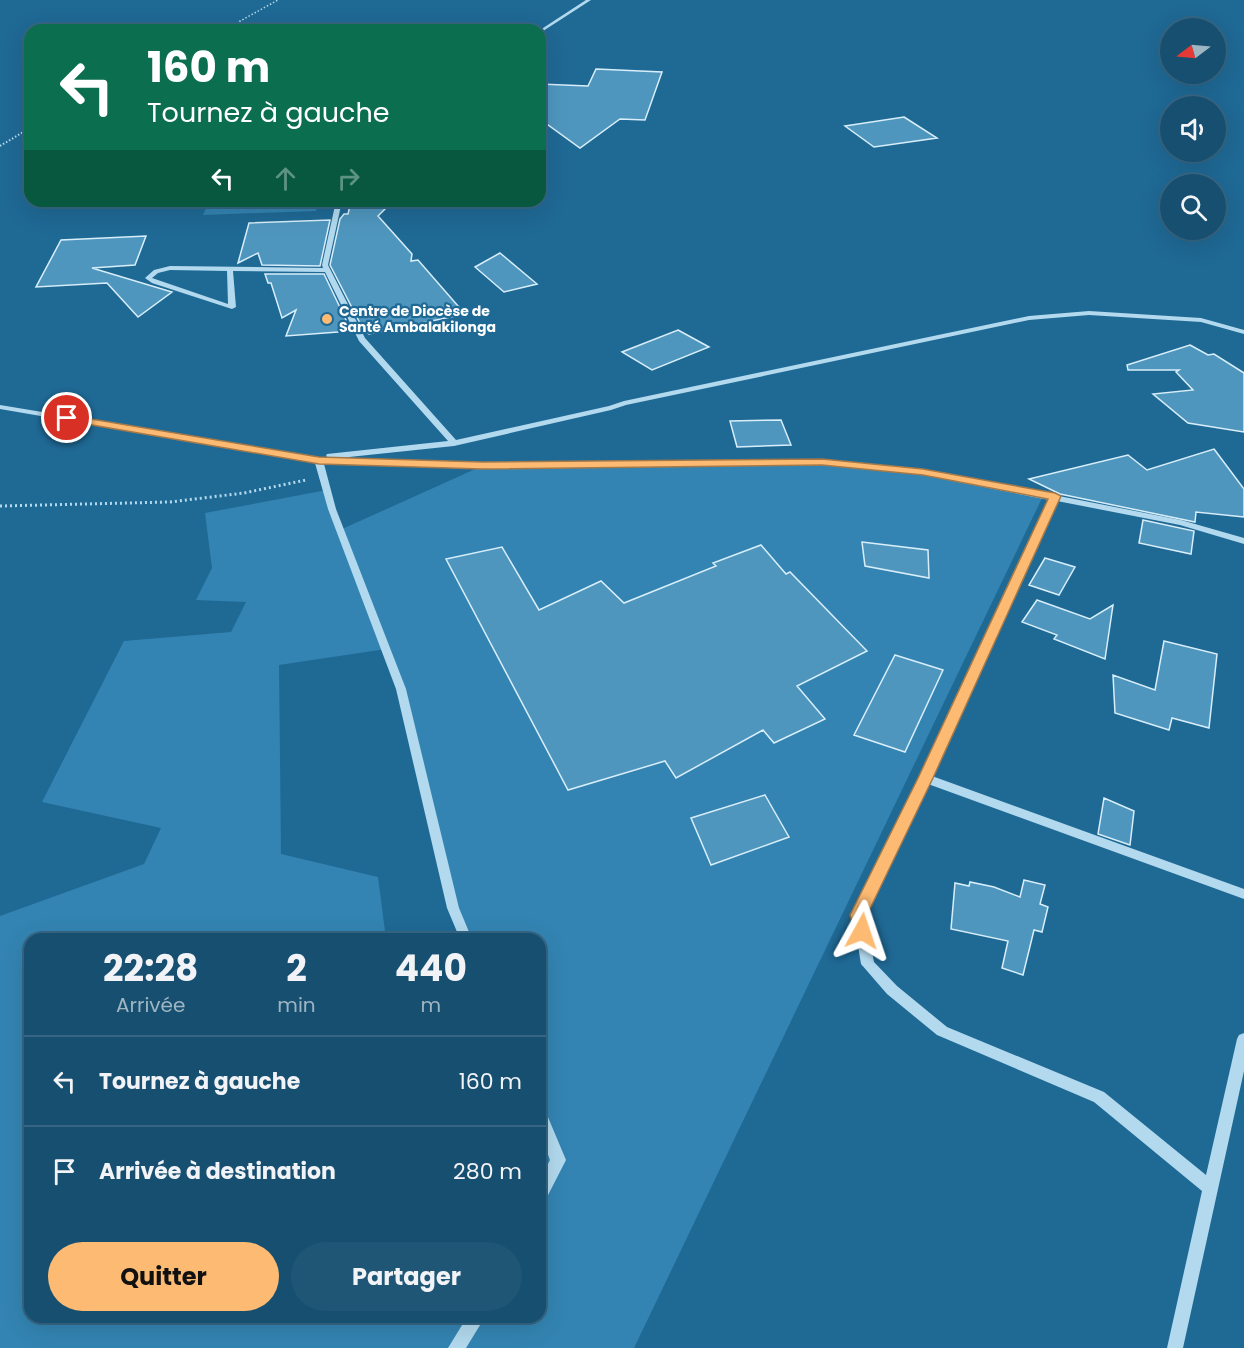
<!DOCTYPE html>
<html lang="fr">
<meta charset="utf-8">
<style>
:root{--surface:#174f70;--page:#205675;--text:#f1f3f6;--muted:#9eb5c3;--line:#366683;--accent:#fcba72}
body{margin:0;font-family:Poppins,sans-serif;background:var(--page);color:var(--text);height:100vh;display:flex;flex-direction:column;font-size:22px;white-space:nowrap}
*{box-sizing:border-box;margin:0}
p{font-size:20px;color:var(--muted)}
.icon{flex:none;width:33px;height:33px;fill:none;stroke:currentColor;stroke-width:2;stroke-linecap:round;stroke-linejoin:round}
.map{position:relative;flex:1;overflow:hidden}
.panel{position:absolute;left:24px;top:933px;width:522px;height:390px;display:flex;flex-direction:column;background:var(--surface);border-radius:18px;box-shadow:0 6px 24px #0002,0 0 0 2px var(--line)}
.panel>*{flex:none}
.banner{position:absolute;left:24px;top:24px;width:522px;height:183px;border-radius:18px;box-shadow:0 6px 24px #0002,0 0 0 2px var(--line);background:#0b6e4f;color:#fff;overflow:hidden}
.needle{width:39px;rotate:254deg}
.controls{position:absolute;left:1160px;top:18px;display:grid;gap:12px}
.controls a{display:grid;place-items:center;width:66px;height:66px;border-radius:50%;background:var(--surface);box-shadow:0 6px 24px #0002,0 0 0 2px var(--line);font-size:30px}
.pin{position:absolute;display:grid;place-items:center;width:51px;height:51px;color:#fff;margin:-26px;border:3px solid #fff;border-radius:50%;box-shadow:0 2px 6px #0007}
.me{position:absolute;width:66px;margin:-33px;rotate:5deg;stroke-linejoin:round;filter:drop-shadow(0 0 4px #0008)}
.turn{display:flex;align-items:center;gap:21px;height:126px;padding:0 24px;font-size:27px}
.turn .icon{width:78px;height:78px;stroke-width:2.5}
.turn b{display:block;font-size:42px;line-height:51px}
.lanes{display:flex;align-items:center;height:57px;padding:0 24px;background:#0003;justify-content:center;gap:30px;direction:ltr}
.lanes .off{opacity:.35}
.eta{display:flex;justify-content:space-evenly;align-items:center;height:102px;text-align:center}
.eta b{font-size:36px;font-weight:700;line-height:42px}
.button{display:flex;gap:12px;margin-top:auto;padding:12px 24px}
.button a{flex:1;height:69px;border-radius:36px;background:var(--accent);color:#111;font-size:24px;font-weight:700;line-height:69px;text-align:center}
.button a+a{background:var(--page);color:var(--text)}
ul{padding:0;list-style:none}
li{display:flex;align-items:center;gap:18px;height:90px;padding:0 24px;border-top:2px solid var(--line)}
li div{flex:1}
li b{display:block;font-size:22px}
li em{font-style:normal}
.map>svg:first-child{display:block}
.green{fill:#3384b2;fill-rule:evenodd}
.building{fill:#4f96be;stroke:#d8eefa;stroke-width:1.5}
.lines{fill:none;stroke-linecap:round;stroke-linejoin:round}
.path-far2{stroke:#b2d9ee;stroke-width:1.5;stroke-dasharray:1.5 2;stroke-linecap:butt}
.path-far1{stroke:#b2d9ee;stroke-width:2;stroke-dasharray:1.5 2;stroke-linecap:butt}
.path{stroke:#b2d9ee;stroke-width:3;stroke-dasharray:2 3;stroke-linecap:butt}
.minor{fill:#b2d9ee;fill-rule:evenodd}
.route{fill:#fcba72;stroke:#a4794a;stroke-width:1.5}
.poi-dot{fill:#fcba72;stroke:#1f6995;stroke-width:2}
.labels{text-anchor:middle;stroke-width:4.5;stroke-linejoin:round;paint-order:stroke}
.far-poi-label{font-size:14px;font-weight:bold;fill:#fff;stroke:#1f6995;text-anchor:start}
</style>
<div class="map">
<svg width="1244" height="1348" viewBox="0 0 1244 1348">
<rect width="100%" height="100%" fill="#1f6995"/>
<path class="green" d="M209 201H319L316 211 203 215Z
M822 462 923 472 1044 494 634 1348H0V916L144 864 161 828 42 802 124 641 231 632 246 602 196 600 212 568 205 513 327 490 340 530 482 466ZM386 649 466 939H540V1317H30V939H386L378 877 281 854 279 665Z"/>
<path class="building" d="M596 69 662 72 645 120 620 119 580 148 540 119V84L588 86Z
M904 117 937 138 874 147 845 126Z
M351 201H393L378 216 412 254 411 261 418 260 465 314 369 334 363 329 330 265 340 219 344 214H348Z
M330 220 320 266 262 265 258 253 238 263 249 223Z
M146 236 135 265 92 268 172 292 138 317 107 283 36 287 61 240Z
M500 253 537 284 504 292 475 267Z
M265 274H324L346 320 338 332 286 336 296 310 282 318 271 283H268Z
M678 330 709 347 652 370 622 352Z
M1190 345 1208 355 1214 354 1244 373V432L1188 423 1153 394 1193 390 1176 372 1179 370H1128L1127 365Z
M781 420 791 445 737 447 730 421Z
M1214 449 1244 489V517L1196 512 1195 522 1060 494 1029 479 1128 455 1147 470Z
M1143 520 1194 531 1191 554 1139 543Z
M862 542 928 550 929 578 865 566Z
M761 545 786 574 790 572 867 651 797 686 825 719 774 743 763 730 676 778 665 761 568 790 446 559 502 547 539 610 601 581 624 603 716 566 713 563Z
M1045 558 1075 567 1059 595 1029 585Z
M1037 600 1090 619 1113 605 1105 659 1054 639 1057 635 1022 622Z
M1164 641 1217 654 1209 728 1172 718 1169 730 1115 713 1113 675 1155 690Z
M895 655 943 670 905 752 854 735Z
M765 795 789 837 711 865 691 818Z
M1104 798 1134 811 1130 845 1098 834Z
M1024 880 1045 885 1040 904 1048 907 1042 932 1034 930 1023 975 1002 968 1008 941 951 929 955 883 969 886 970 882 994 887 1020 897Z"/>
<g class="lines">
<path class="path-far2" d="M224 30 278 0"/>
<path class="path-far1" d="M0 146 30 128"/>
<path class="path" d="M0 506 170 502 244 493 306 480"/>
<path class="minor" d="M586 0H591L540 33V30Z
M336 201H342L328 265 365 338 456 440 609 406 624 401 1029 316 1089 311 1201 318 1244 330V334L1201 322 1089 315 1029 320 626 405 611 410 454 446 330 459 326 456 327 454 448 441 359 341 325 272 233 271 236 307 232 309 152 283 145 278 154 270 170 266 323 268 322 265ZM170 270 227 271 228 304 152 278 158 273Z
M0 405 319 458 482 463 822 459 923 469 1051 495 1055 493 1059 496 1181 520 1244 538V544L1180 525 1057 501 932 776 1244 889V899L928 784 865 915 874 962 897 986 947 1027 1104 1092 1206 1175 1237 1039 1239 1035 1244 1033V1071L1183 1348H1167L1202 1191 1094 1102 937 1035 887 994 861 964 853 915 919 778 1049 500 923 475 822 465 482 469 324 464 336 509 406 689 459 908 472 939H460L447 908 396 689 328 509 315 463 0 409Z
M540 1108 545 1110 566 1160 545 1201 540 1204V1180L550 1160 540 1133Z
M467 1317H485L466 1348H448Z"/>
</g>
<path class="route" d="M67 415 319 457 482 462 822 459 923 469 1055 493 1061 496 933 778 867 915 870 931 868 936 862 938 856 936 850 915 918 778 1048 499 923 475 822 465 482 469 319 464 63 420V416Z"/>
<circle class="poi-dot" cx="327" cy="319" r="6"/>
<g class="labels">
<g class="far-poi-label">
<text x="339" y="316">Centre de Diocèse de<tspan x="339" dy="16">Santé Ambalakilonga</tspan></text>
</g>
</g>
</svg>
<div class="controls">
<a><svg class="needle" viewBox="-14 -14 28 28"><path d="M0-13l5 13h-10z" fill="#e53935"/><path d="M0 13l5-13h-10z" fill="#9eb5c3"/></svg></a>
<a><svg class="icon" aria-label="sound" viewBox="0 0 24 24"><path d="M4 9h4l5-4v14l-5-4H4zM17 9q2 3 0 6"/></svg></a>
<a><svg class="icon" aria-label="search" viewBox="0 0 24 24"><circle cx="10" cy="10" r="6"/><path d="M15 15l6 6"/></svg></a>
</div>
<div class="pin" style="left:67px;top:418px;background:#d93025"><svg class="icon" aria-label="arrive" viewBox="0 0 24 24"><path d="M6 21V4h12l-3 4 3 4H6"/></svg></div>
<svg class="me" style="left:862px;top:931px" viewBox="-20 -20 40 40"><path d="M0-17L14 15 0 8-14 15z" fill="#fcba72" stroke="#fff" stroke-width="4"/></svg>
<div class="banner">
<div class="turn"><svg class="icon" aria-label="left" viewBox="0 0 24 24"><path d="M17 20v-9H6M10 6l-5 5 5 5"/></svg><div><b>160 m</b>Tournez à gauche</div></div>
<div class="lanes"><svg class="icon" aria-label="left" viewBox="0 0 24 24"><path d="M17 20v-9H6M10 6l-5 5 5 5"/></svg><svg class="icon off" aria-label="ahead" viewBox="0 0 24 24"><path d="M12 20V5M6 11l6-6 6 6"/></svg><svg class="icon off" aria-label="right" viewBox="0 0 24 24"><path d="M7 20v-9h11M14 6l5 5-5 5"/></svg></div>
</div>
<section class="panel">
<div class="eta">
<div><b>22:28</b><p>Arrivée</p></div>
<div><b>2</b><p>min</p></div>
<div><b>440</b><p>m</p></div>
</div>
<ul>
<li><svg class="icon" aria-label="left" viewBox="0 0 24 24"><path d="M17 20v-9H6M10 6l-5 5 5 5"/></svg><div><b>Tournez à gauche</b></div><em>160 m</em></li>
<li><svg class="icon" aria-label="arrive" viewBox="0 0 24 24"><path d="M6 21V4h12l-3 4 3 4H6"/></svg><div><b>Arrivée à destination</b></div><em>280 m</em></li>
</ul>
<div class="button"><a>Quitter</a><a>Partager</a></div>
</section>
</div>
